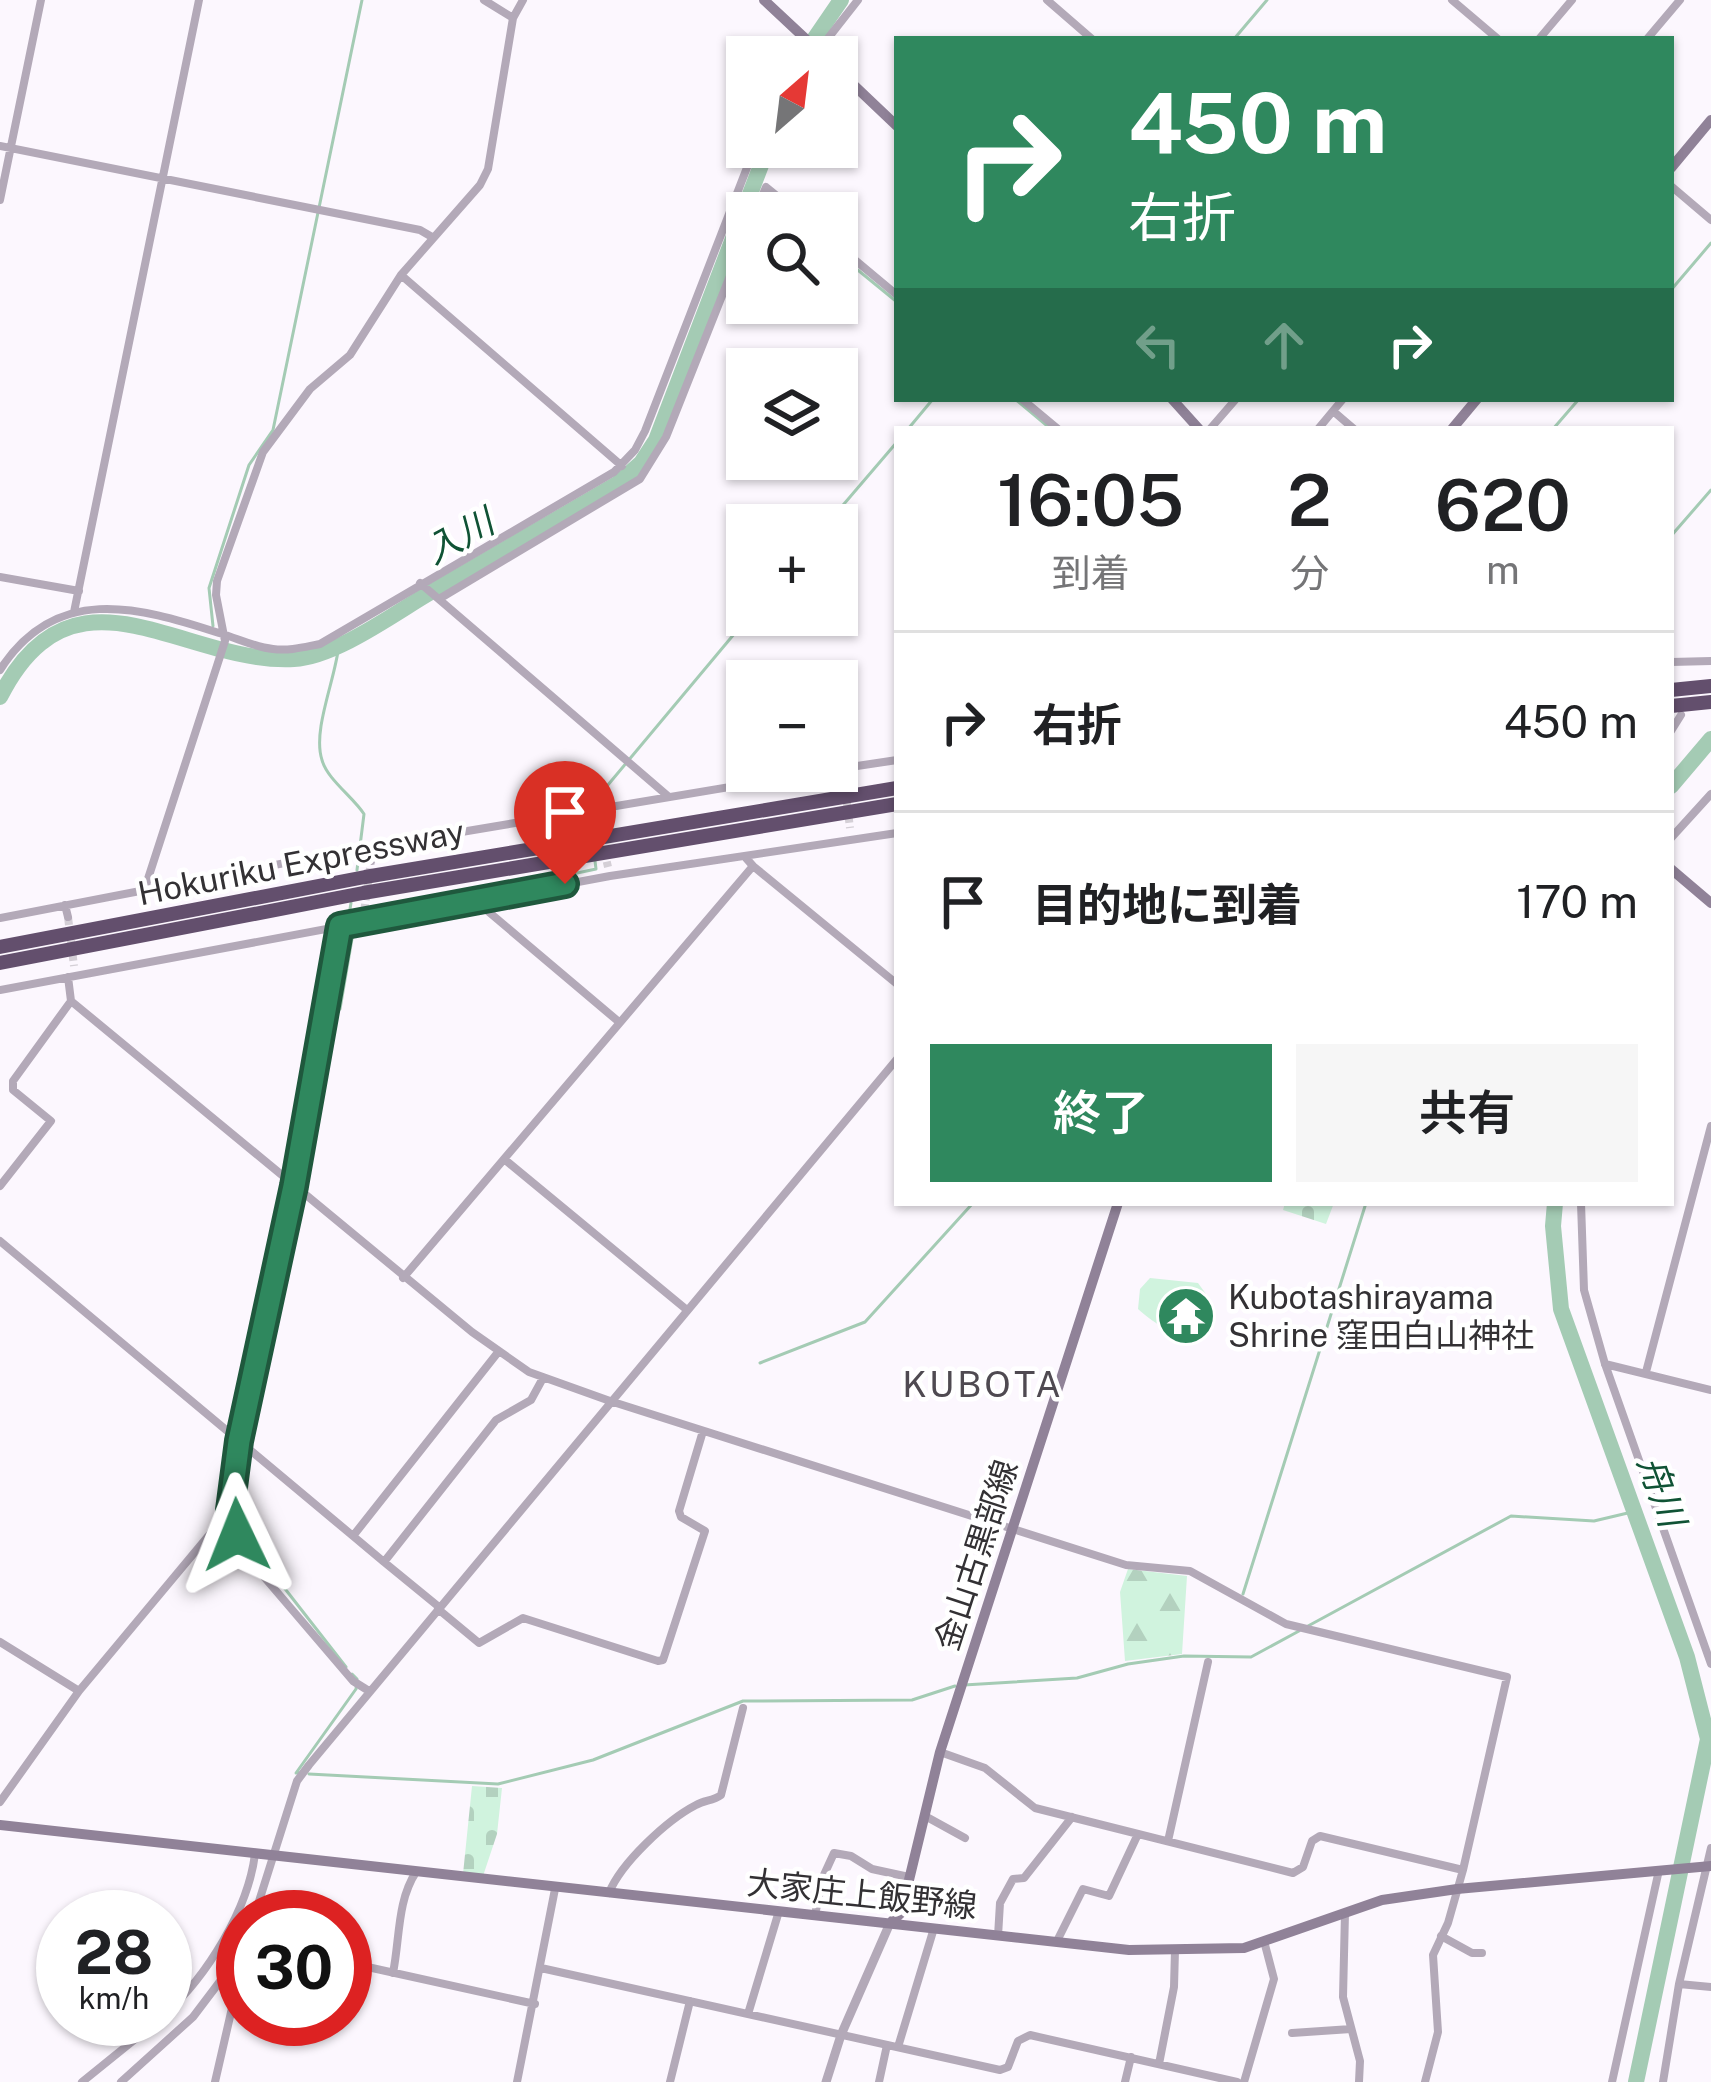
<!DOCTYPE html>
<html lang="ja">
<meta charset="utf-8">
<style>
:root{--surface:#fff;--page:#f6f6f6;--text:#202124;--muted:#757577;--line:#e0e0e0;--accent:#2f885e}
body{margin:0;font-family:"Public Sans","Noto Sans JP",sans-serif;background:var(--page);color:var(--text);height:100vh;display:flex;flex-direction:column;font-size:45px;white-space:nowrap}
*{box-sizing:border-box;margin:0}
p{font-size:39px;color:var(--muted)}
.icon{flex:none;width:66px;height:66px;fill:none;stroke:currentColor;stroke-width:2;stroke-linecap:round;stroke-linejoin:round}
.map{position:relative;flex:1;overflow:hidden}
.sheet{position:absolute;left:894px;top:426px;width:780px;height:780px;display:flex;flex-direction:column;background:var(--surface);border-radius:0px;box-shadow:0 3px 9px #0004}
.sheet>*{flex:none}
.guide{position:absolute;left:894px;top:36px;width:780px;height:366px;border-radius:0px;box-shadow:0 3px 9px #0004;background:#2f885e;color:#fff;overflow:hidden}
.needle{width:78px;rotate:28deg}
.controls{position:absolute;left:726px;top:36px;display:grid;gap:24px}
.controls a{display:grid;place-items:center;width:132px;height:132px;border-radius:0px;background:var(--surface);box-shadow:0 3px 9px #0004;font-size:60px}
.speed{position:absolute;left:36px;top:1890px;display:flex;gap:24px;font-size:60px;font-weight:700;text-align:center}
.speed>*{display:grid;place-content:center;width:156px;height:156px;border-radius:50%;background:var(--surface);box-shadow:0 3px 9px #0004;line-height:1}
.speed small{font-size:30px;font-weight:400}
.speed .limit{border:18px solid #d22;background:#fff;color:#111}
.pin{position:absolute;display:grid;place-items:center;width:102px;height:102px;color:#fff;margin:-123px -51px;border-radius:50% 50% 50% 0;rotate:-45deg;box-shadow:0 0 12px #0007}
.pin .icon{rotate:45deg}
.me{position:absolute;width:132px;margin:-66px;rotate:358deg;stroke-linejoin:round;filter:drop-shadow(0 0 9px #0008)}
.turn{display:flex;align-items:center;gap:42px;height:252px;padding:0 36px;font-size:54px}
.turn .icon{width:156px;height:156px;stroke-width:2.5}
.turn b{display:block;font-size:84px;line-height:102px}
.lanes{display:flex;align-items:center;height:114px;padding:0 36px;background:#0003;justify-content:center;gap:60px;direction:ltr}
.lanes .off{opacity:.35}
.eta{display:flex;justify-content:space-evenly;align-items:center;height:204px;text-align:center}
.eta b{font-size:72px;font-weight:600;line-height:84px}
.action{display:flex;gap:24px;margin-top:auto;padding:24px 36px}
.action a{flex:1;height:138px;border-radius:0px;background:var(--accent);color:#fff;font-size:48px;font-weight:600;line-height:138px;text-align:center}
.action a+a{background:var(--page);color:var(--text)}
ul{padding:0;list-style:none}
li{display:flex;align-items:center;gap:36px;height:180px;padding:0 36px;border-top:3px solid var(--line)}
li div{flex:1}
li b{display:block;font-size:45px}
li em{font-style:normal}
.map>svg:first-child{display:block}
.forest{fill:url(#forest-firs)}
.cemetery{fill:url(#cemetery-stones)}
.lines{fill:none;stroke-linecap:round;stroke-linejoin:round}
.stream{stroke:#a4cbb4;stroke-width:3}
.river{stroke:#a4cbb4;stroke-width:16}
.minor-tunnel{stroke:#d4cfd6;stroke-width:8;stroke-dasharray:8 4;stroke-linecap:butt}
.minor{stroke:#b3a9b8;stroke-width:8}
.tertiary{stroke:#b3a9b8;stroke-width:9}
.secondary{stroke:#908298;stroke-width:10}
.motorway{stroke:#634f6d;stroke-width:14}
.route-casing{stroke:#1f583d;stroke-width:30}
.route{stroke:#2f885e;stroke-width:21}
.labels{text-anchor:middle;stroke-width:9;stroke-linejoin:round;paint-order:stroke}
.street-label{font-size:33px;fill:#333134;stroke:#fff}
.poi-label{font-size:33px;fill:#333134;stroke:#fff;text-anchor:start}
.water-label{font-size:36px;font-style:italic;fill:#105335;stroke:#fff}
.neighbourhood-label{font-size:36px;letter-spacing:3px;fill:#4f4a51;stroke:#fff}
</style>
<div class="map">
<svg width="1711" height="2082" viewBox="0 0 1711 2082">
<defs>
<pattern id="forest-firs" width="22" height="20" patternUnits="userSpaceOnUse" patternTransform="scale(3)"><rect width="22" height="20" fill="#d0f3de"/><path d="M5 1l3.5 6h-7zM16 11l3.5 6h-7z" fill="#b3d1bf"/></pattern>
<pattern id="cemetery-stones" width="16" height="16" patternUnits="userSpaceOnUse" patternTransform="scale(3)"><rect width="16" height="16" fill="#d0f3de"/><path d="M2 7V4a2 2 0 0 1 4 0v3zM10 15v-3a2 2 0 0 1 4 0v3z" fill="#b3d1bf"/></pattern>
</defs>
<rect width="100%" height="100%" fill="#fcf7fe"/>
<path class="forest" d="M1150 1278 1198 1283 1206 1294 1211 1325C1189 1348 1157 1326 1138 1309L1140 1289Z
M1128 1569 1187 1576 1182 1654 1125 1661 1120 1592Z"/>
<path class="cemetery" d="M1285 1203H1334L1326 1224 1283 1210Z
M472 1786 502 1788 497 1834 483 1876 463 1874Z"/>
<g class="lines">
<path class="stream" d="M1234 39 1267 0
M767 195 789 213
M837 253 897 302
M1671 290 1711 243
M1015 399 1051 429
M908 429 933 399
M1553 429 1579 399
M826 525 897 442
M1671 536 1711 490
M213 626 209 588 249 465 273 430 362 0
M339 644C336 678 312 730 322 760 327 779 353 797 364 814L357 870
M592 833 590 817 597 798 750 615
M385 914 596 869 595 861
M334 1011 340 1009 353 933 367 925
M760 1363 865 1322 973 1203
M246 1441 307 1171 351 903
M243 1450 236 1494 240 1531 346 1667
M1243 1594 1366 1203
M1308 1626 1511 1516 1594 1521 1632 1512
M964 1685 1077 1678 1128 1664 1184 1656 1251 1657 1299 1631
M299 1773H296L356 1689 357 1679 352 1674
M309 1774 498 1784 593 1760 743 1701 912 1700 955 1686"/>
<path class="river" d="M802 57 841 0
M0 697C74 551 183 665 294 659 334 657 391 616 426 595 490 558 553 521 617 484L641 463 656 440 768 147
M1671 786 1711 739
M1555 1203 1553 1226 1561 1309 1687 1657 1708 1739 1636 2082"/>
<path class="minor-tunnel" d="M844 779 850 828
M604 850 608 867
M364 912 371 861
M68 917 74 966"/>
<path class="minor" d="M484 0 513 18
M1047 0 1092 39
M1452 0 1498 39
M1539 39 1572 0
M1647 39 1680 0
M818 51 858 0
M791 57 801 34
M0 146 420 230 432 237
M1671 186 1711 220
M0 200 41 0
M755 213 766 187 798 213
M837 245 897 295
M401 275 622 466
M1022 399 1058 429
M1333 411 1354 429
M1210 429 1236 399
M1318 429 1343 399
M0 577 79 591
M420 583 669 797
M439 599 640 479 666 437 747 233
M74 612 199 0
M1671 662 1711 661
M0 670C55 584 137 606 219 633 237 638 254 647 273 649 290 651 304 647 320 644L614 472 635 450 645 431 755 147
M1671 731 1681 715
M837 769 897 760
M1671 838 1711 794
M371 861 374 846
M753 866 897 984
M145 888 225 641 216 595 217 581 263 452 310 389 350 355 401 275 480 185 488 169 513 18 523 0
M477 902 619 1022
M65 905 68 917
M0 918 342 852 825 771
M340 926 294 1187 239 1441 230 1510 237 1535 265 1578 353 1681 369 1691
M68 977 71 1001 472 1332 529 1372 610 1401 1126 1565 1190 1571 1286 1624 1507 1677 1463 1870 1448 1923 1433 1955 1438 2032 1425 2082
M0 990 610 876 897 833
M504 1159 687 1310
M0 1186 51 1121 13 1090V1081L71 1001
M1581 1203 1584 1290 1605 1364 1711 1664
M0 1241 353 1536
M403 1278 753 866 746 858
M1605 1364 1711 1390
M1646 1372 1711 1126
M384 1562 353 1536 499 1351
M439 1607 384 1562 496 1420 531 1400 543 1378
M438 1609 479 1643 523 1618 658 1661 663 1660 705 1531 681 1517 679 1511 703 1431
M0 1642 79 1691 0 1802
M79 1691 230 1510
M940 1752 985 1768 1035 1808 1293 1873 1303 1867 1312 1841 1320 1836 1463 1870
M925 1816 965 1838
M1168 1841 1208 1662
M609 1893C621 1863 667 1820 696 1805 705 1800 713 1801 721 1795L743 1708
M1345 1913 1343 1997 1360 2061 1359 2082
M815 1915 823 1877 834 1853 851 1856 872 1869 909 1877
M254 1917 297 1781 309 1765 897 1059
M998 1936 1000 1903 1013 1879 1024 1878 1072 1817
M1441 1936 1472 1953H1482
M1057 1941 1083 1889 1109 1896 1138 1834
M345 1962 535 2004
M541 1968 1000 2070 1008 2067 1018 2041 1030 2035 1237 2082
M393 1973C400 1938 397 1901 416 1872
M1679 1984 1711 1987
M165 2014C207 1976 248 1910 255 1854
M748 2014 779 1911
M1292 2033 1351 2029
M898 2047 934 1928
M1159 2064 1174 1987 1175 1950
M82 2082 160 2019
M121 2082 193 2017 243 1951
M215 2082 243 1960
M517 2082 555 1889
M670 2082 690 2001
M879 2082 887 2045
M1125 2082 1131 2057
M1244 2082 1274 1979 1264 1941
M1612 2082 1659 1870
M1663 2082 1679 1984 1711 1848"/>
<path class="tertiary" d="M826 2082 841 2035 890 1923"/>
<path class="secondary" d="M764 0 825 57
M837 69 897 126
M1671 168 1711 120
M1172 399 1199 429
M1452 429 1477 399
M1671 869 1711 903
M0 1825 1129 1950 1244 1948 1382 1900 1457 1889 1711 1866
M890 1923 901 1913 940 1752 1118 1203"/>
<path class="motorway" d="M1671 690 1711 686
M1671 706 1711 702
M0 947 365 877 897 788
M0 963 363 893 897 804"/>
</g>
<g class="lines">
<defs>
<path id="route" d="M237 1535 230 1510 239 1441 294 1186 340 926 565 884"/>
</defs>
<use href="#route" class="route-casing"/>
<use href="#route" class="route"/>
</g>
<defs>
<symbol id="temple-disc" viewBox="-11 -11 22 22"><circle r="9.5" fill="#2f885e" stroke="#fff"/><path d="M0-6L5-2H3V0L6.5 2.5H4V6H1.5V3h-3V6H-4V2.5H-6.5L-3 0V-2H-5Z" fill="#fff"/></symbol>
</defs>
<g fill-rule="evenodd">
<use href="#temple-disc" x="1153" y="1283" width="66" height="66"/>
</g>
<g class="labels">
<g class="street-label">
<text transform="translate(301 862) rotate(-11)" y="12">Hokuriku Expressway</text>
<text transform="translate(976 1555) rotate(-72)" y="12">金山古黒部線</text>
<text transform="translate(862 1894) rotate(6)" y="12">大家庄上飯野線</text>
</g>
<g class="poi-label">
<text x="1228" y="1309">Kubotashirayama<tspan x="1228" dy="38">Shrine 窪田白山神社</tspan></text>
</g>
<g class="water-label">
<text transform="translate(459 536) rotate(-29)" y="13">入川</text>
<text transform="translate(1662 1491) rotate(70)" y="13">舟川</text>
</g>
<g class="neighbourhood-label">
<text x="983" y="1397">KUBOTA</text>
</g>
</g>
</svg>
<div class="controls">
<a><svg class="needle" viewBox="-14 -14 28 28"><path d="M0-13l5 13h-10z" fill="#e53935"/><path d="M0 13l5-13h-10z" fill="#757577"/></svg></a>
<a><svg class="icon" aria-label="search" viewBox="0 0 24 24"><circle cx="10" cy="10" r="6"/><path d="M15 15l6 6"/></svg></a>
<a><svg class="icon" aria-label="layers" viewBox="0 0 24 24"><path d="M12 4l9 5-9 5-9-5zM3 14l9 5 9-5"/></svg></a>
<a>+</a>
<a>−</a>
</div>
<div class="speed"><div>28<small>km/h</small></div><div class="limit">30</div></div>
<div class="pin" style="left:565px;top:884px;background:#d93025"><svg class="icon" aria-label="arrive" viewBox="0 0 24 24"><path d="M6 21V4h12l-3 4 3 4H6"/></svg></div>
<svg class="me" style="left:237px;top:1535px" viewBox="-20 -20 40 40"><path d="M0-17L14 15 0 8-14 15z" fill="#2f885e" stroke="#fff" stroke-width="4"/></svg>
<div class="guide">
<div class="turn"><svg class="icon" aria-label="right" viewBox="0 0 24 24"><path d="M7 20v-9h11M14 6l5 5-5 5"/></svg><div><b>450 m</b>右折</div></div>
<div class="lanes"><svg class="icon off" aria-label="left" viewBox="0 0 24 24"><path d="M17 20v-9H6M10 6l-5 5 5 5"/></svg><svg class="icon off" aria-label="ahead" viewBox="0 0 24 24"><path d="M12 20V5M6 11l6-6 6 6"/></svg><svg class="icon" aria-label="right" viewBox="0 0 24 24"><path d="M7 20v-9h11M14 6l5 5-5 5"/></svg></div>
</div>
<section class="sheet">
<div class="eta">
<div><b>16:05</b><p>到着</p></div>
<div><b>2</b><p>分</p></div>
<div><b>620</b><p>m</p></div>
</div>
<ul>
<li><svg class="icon" aria-label="right" viewBox="0 0 24 24"><path d="M7 20v-9h11M14 6l5 5-5 5"/></svg><div><b>右折</b></div><em>450 m</em></li>
<li><svg class="icon" aria-label="arrive" viewBox="0 0 24 24"><path d="M6 21V4h12l-3 4 3 4H6"/></svg><div><b>目的地に到着</b></div><em>170 m</em></li>
</ul>
<div class="action"><a>終了</a><a>共有</a></div>
</section>
</div>
